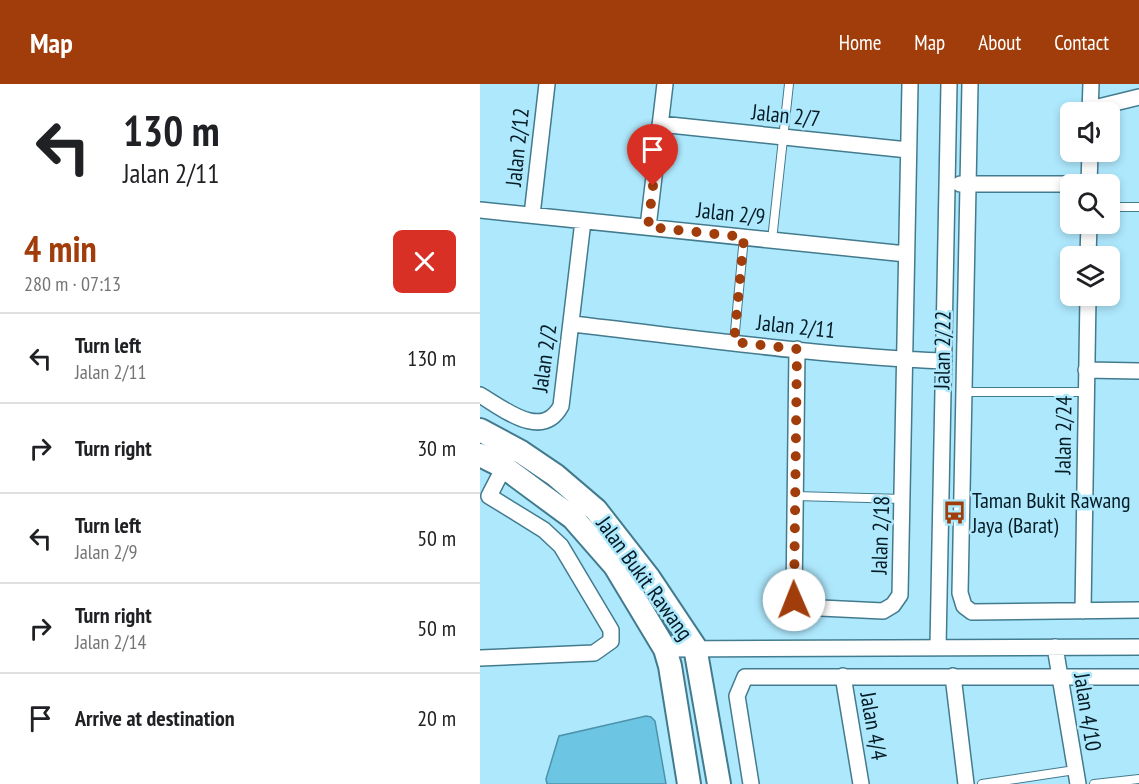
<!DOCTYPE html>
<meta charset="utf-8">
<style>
:root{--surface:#fff;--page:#f6f6f6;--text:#202124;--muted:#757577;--line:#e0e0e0;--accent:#a13d0a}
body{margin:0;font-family:"PT Sans Narrow",sans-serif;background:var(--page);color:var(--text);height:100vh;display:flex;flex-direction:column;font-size:22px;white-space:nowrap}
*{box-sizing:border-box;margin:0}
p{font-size:20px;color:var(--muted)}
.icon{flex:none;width:33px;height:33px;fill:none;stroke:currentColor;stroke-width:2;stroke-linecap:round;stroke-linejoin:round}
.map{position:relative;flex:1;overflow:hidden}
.panel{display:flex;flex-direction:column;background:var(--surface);width:480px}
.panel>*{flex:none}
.guide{background:#fff;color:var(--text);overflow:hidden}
.tools{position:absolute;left:580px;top:18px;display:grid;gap:12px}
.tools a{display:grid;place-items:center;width:60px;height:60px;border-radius:9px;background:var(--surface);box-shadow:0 3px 9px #0003;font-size:30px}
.pin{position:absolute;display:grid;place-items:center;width:51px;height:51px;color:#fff;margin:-62px -26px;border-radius:50% 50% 50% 0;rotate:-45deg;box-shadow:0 0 6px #0007}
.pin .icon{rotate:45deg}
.me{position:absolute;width:66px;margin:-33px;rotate:359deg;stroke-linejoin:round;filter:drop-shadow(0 0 4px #0008)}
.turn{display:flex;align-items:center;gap:21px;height:126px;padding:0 24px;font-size:27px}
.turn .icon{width:78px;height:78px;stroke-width:2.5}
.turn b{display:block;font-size:42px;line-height:51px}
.round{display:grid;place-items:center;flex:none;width:63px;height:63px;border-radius:9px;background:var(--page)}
.head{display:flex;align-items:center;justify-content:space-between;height:102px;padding:0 24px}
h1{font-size:36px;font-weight:800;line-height:45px;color:var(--accent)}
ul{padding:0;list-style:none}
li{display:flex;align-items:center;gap:18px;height:90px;padding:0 24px;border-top:2px solid var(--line)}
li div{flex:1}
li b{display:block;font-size:22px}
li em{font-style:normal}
header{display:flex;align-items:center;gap:36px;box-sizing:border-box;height:84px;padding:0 30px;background:var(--accent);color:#fff}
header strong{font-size:28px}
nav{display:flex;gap:33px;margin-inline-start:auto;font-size:21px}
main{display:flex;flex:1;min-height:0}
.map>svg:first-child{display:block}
.water{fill:#6cc5e3;stroke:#4d92a9;stroke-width:1.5}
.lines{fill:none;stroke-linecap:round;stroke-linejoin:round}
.lane-casing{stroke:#437b8e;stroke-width:10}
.street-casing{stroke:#437b8e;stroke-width:18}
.secondary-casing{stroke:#437b8e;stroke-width:26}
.lane{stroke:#fff;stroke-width:8}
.street{stroke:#fff;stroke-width:15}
.secondary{stroke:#fff;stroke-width:22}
.route{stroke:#a13d0a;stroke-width:10;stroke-dasharray:0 18}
.labels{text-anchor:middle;stroke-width:5;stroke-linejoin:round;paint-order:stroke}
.street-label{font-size:22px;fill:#041b23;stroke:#aee8fd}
.poi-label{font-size:22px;fill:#041b23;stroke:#aee8fd;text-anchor:start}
</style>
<header>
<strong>Map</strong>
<nav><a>Home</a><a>Map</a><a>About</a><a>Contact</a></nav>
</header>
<main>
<section class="panel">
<div class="guide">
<div class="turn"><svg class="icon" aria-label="left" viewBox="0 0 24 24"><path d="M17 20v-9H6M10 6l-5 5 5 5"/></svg><div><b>130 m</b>Jalan 2/11</div></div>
</div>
<div class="head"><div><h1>4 min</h1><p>280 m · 07:13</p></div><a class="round" style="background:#d93025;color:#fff"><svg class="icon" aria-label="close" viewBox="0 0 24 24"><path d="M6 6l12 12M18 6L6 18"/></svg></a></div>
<ul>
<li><svg class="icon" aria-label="left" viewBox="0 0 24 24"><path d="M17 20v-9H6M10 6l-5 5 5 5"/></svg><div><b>Turn left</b><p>Jalan 2/11</p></div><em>130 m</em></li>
<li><svg class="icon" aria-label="right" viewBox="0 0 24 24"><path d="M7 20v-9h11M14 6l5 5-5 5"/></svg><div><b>Turn right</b></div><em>30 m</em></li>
<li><svg class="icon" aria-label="left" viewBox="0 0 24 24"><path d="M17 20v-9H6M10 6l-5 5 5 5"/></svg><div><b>Turn left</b><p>Jalan 2/9</p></div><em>50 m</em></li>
<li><svg class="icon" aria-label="right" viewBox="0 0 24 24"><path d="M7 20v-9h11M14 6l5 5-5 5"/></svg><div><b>Turn right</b><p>Jalan 2/14</p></div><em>50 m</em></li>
<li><svg class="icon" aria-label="arrive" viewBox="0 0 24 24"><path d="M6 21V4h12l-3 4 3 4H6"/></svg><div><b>Arrive at destination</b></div><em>20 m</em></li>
</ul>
</section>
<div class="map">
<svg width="659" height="700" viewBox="0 0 659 700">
<rect width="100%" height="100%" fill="#aee8fd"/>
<path class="water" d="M166 632 171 633 175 637 186 700H67L66 695 79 652Z"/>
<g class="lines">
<defs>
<path id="lane" d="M630 123H659
M292 156 309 0
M254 258 264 153
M483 308H606
M315 412 423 415
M502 700 595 686
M614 700 659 695"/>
<path id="street" d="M490 0 480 509 484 522 492 528 659 526
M610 25 659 13
M610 28 611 0
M180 40 428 66
M480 100H609
M609 100 610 68
M0 126 426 170
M52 131 67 0
M168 143 185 0
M608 172 609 140
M92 240C215 254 340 272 464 277
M317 265 314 516 320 523 403 527 413 521 420 511 430 0
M606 286 659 287
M0 311C24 325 62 357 81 322L103 137
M603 527 608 212
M458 563 469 0
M575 563 598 700
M185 565 659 563
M0 574 114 569 131 557V546L81 462 64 446 9 412 24 383
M363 592 381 700
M473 592 486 700
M271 700 257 612 265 593H659"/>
<path id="secondary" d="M0 346 41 368 75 391 116 426 169 494 215 563 239 700
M0 371 24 383 93 434 135 482 185 565 190 582 209 700"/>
</defs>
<use href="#lane" class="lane-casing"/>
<use href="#street" class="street-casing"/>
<use href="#secondary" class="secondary-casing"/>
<use href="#lane" class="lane"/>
<use href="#street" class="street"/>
<use href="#secondary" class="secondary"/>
</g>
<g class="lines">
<path class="route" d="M173 102 168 143 264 153 254 258 317 265 314 516"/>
</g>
<defs>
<symbol id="bus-bare" viewBox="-9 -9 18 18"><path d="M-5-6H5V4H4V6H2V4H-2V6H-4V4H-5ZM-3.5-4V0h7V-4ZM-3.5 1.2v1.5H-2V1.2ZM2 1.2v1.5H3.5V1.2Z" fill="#a13d0a" stroke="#aee8fd" stroke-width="2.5" paint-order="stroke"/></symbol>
</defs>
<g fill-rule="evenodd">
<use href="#bus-bare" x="458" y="412" width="33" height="33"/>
</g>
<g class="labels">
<g class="street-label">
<text transform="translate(306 31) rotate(6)" y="8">Jalan 2/7</text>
<text transform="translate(37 63) rotate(-84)" y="8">Jalan 2/12</text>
<text transform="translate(251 129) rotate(6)" y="8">Jalan 2/9</text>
<text transform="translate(316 242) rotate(6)" y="8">Jalan 2/11</text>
<text transform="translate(462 266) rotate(-89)" y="8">Jalan 2/22</text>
<text transform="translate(64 274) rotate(-82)" y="8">Jalan 2/2</text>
<text transform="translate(583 351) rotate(-89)" y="8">Jalan 2/24</text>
<text transform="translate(400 451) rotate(-88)" y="8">Jalan 2/18</text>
<text transform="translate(165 494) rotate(54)" y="8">Jalan Bukit Rawang</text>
<text transform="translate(608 628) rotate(81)" y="8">Jalan 4/10</text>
<text transform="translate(394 642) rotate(80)" y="8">Jalan 4/4</text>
</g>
<g class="poi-label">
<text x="492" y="424">Taman Bukit Rawang<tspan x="492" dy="25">Jaya (Barat)</tspan></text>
</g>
</g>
</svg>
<div class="tools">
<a><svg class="icon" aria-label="sound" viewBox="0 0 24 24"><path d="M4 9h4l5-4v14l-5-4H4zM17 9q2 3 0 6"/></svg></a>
<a><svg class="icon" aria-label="search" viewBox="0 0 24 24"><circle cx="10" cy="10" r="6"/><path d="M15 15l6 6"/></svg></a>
<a><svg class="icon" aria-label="layers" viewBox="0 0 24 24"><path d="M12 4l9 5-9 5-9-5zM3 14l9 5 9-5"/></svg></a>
</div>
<div class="pin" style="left:173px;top:102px;background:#d93025"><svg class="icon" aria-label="arrive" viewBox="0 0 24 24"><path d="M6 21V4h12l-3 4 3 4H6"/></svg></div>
<svg class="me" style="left:314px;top:516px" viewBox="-20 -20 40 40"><circle r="19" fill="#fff"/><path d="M0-13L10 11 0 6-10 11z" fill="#a13d0a"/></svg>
</div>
</main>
